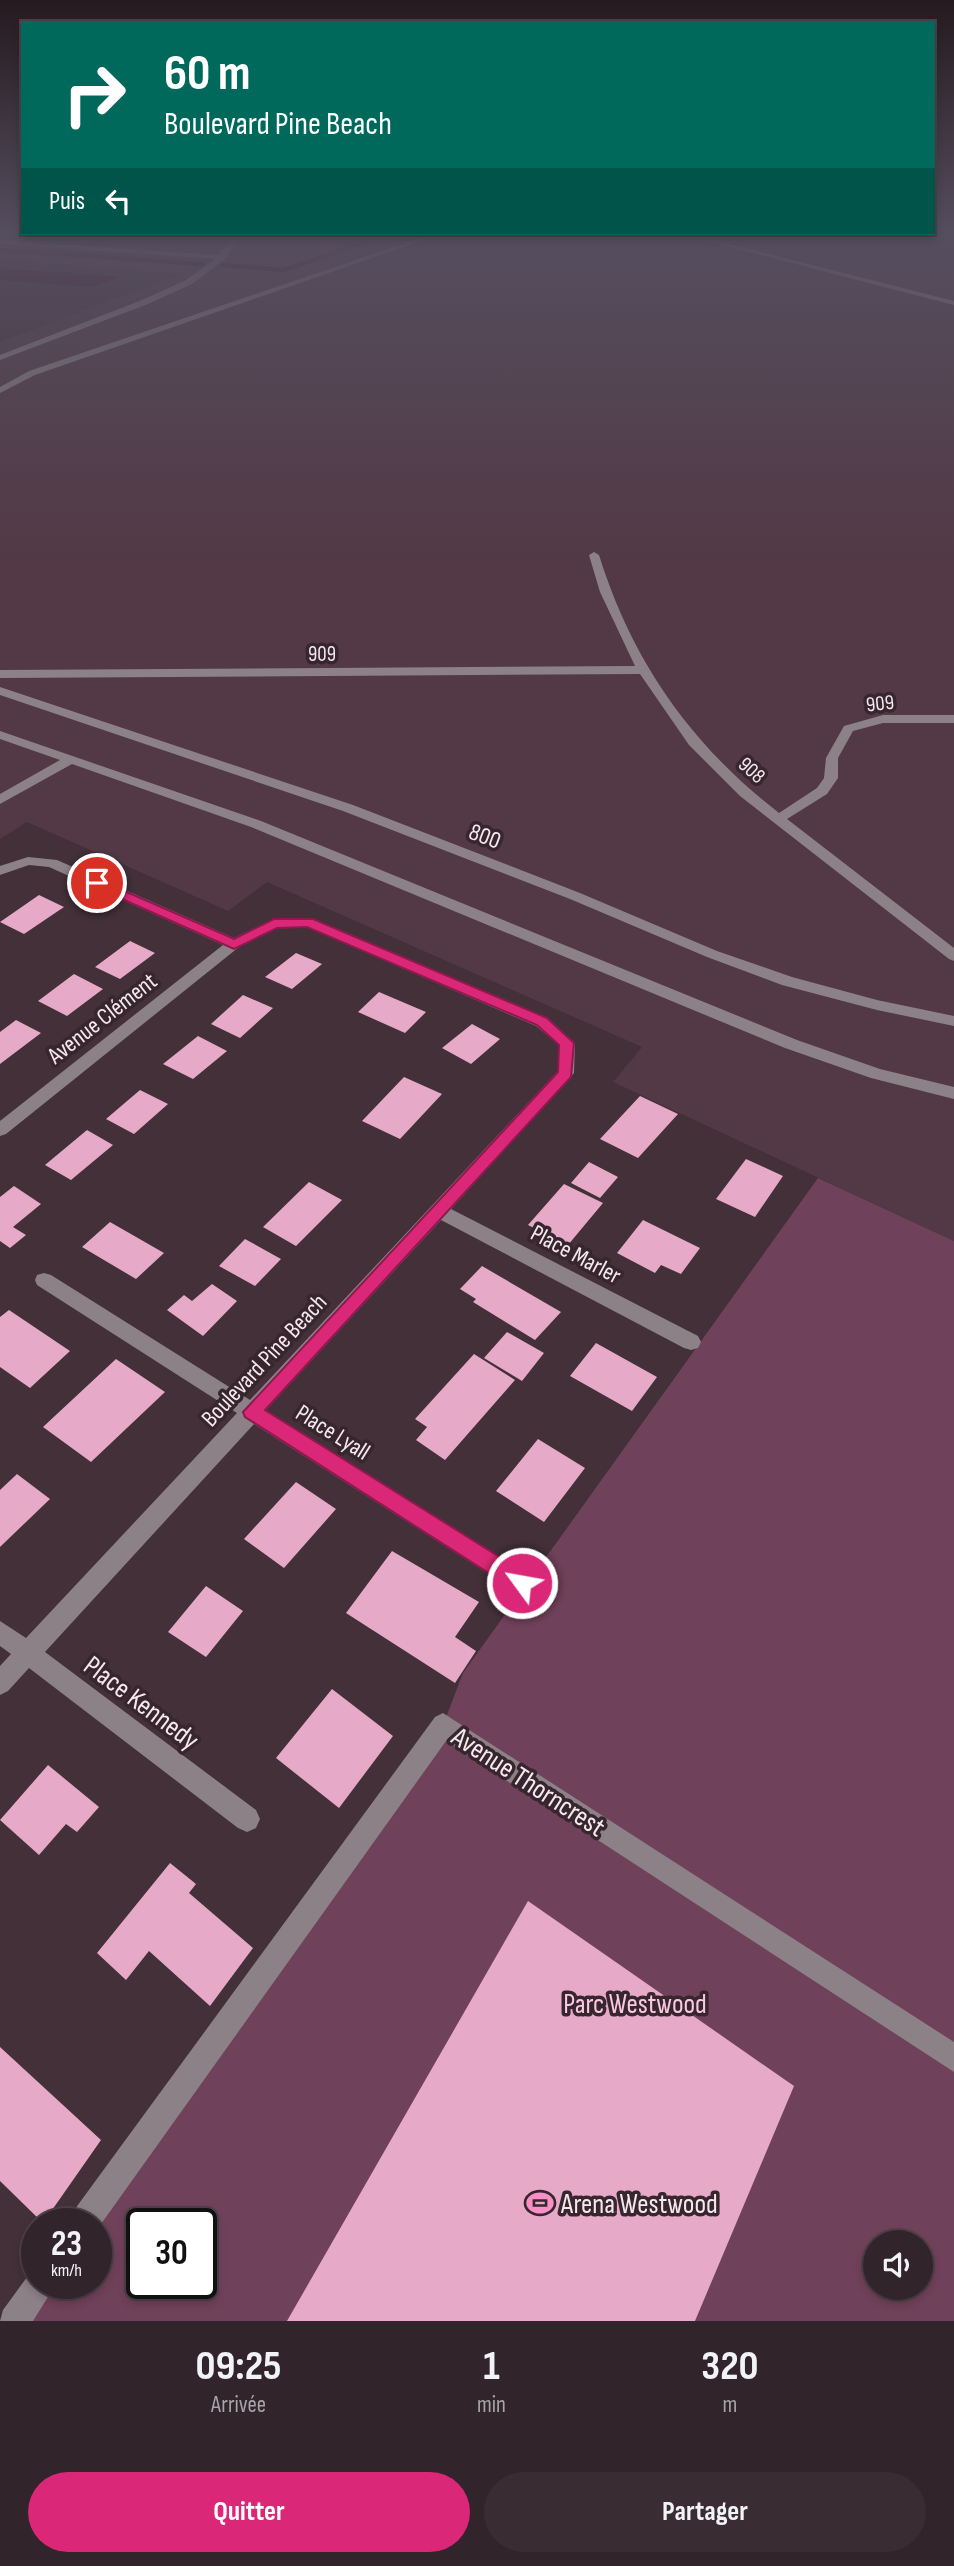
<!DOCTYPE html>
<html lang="fr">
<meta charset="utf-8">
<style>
:root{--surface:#32242b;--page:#3a2c33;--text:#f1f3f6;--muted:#a8a4a9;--line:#4d4147;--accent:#db2777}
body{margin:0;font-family:"Sofia Sans Condensed",sans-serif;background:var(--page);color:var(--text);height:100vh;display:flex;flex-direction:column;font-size:26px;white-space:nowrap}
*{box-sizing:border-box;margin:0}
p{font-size:23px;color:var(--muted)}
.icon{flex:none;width:38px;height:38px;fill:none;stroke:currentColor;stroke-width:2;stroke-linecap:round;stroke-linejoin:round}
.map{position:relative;height:2321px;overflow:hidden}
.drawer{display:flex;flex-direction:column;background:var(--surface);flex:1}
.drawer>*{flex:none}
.hud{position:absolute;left:21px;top:21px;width:914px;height:214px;border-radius:0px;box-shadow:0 4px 10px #0003,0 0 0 2px var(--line);background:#00695c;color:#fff;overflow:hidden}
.controls{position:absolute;left:863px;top:2230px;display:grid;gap:14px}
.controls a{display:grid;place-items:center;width:70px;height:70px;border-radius:50%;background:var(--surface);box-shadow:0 4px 10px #0003,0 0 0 2px var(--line);font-size:35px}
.speed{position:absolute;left:21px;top:2208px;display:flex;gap:14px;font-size:35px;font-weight:700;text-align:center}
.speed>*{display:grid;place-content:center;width:91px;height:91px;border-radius:50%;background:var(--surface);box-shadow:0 4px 10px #0003,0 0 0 2px var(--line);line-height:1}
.speed small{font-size:18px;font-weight:400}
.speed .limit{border:4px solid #111;border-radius:10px;background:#fff;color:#111}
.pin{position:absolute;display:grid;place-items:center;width:60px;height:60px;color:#fff;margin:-30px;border:4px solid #fff;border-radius:50%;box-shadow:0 2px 7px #0007}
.me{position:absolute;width:77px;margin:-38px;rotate:302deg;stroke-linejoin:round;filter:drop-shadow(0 0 5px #0008)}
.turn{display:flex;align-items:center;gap:24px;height:147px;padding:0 28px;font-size:32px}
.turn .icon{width:91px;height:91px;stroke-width:2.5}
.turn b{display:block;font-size:49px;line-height:60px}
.then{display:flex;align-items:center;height:66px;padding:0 28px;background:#0003;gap:14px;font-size:26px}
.eta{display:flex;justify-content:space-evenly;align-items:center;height:119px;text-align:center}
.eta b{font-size:42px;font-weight:700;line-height:49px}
.action{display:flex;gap:14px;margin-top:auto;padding:14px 28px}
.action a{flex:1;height:80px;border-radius:42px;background:var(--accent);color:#fff;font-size:28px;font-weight:700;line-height:80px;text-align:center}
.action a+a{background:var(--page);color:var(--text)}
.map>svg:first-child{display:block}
.built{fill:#523945}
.green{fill:#70415a;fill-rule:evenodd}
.water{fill:#3d0e2a}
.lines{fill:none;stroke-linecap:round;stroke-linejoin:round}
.stream{stroke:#3d0e2a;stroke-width:4.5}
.building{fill:#e6a9c7}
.minor{fill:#8c8186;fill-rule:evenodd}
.route{fill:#db2777;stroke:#8e194d;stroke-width:2}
.labels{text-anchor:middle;stroke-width:7;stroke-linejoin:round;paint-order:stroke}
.far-street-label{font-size:21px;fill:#f5e8ee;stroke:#38262f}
.street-label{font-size:24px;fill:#f5e8ee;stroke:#38262f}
.near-street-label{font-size:28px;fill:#f5e8ee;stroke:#38262f}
.near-park-label{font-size:28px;fill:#fbc8e1;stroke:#38262f}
.near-poi-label{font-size:28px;fill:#f5e8ee;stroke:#38262f;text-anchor:start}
</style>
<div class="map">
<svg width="954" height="2321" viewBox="0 0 954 2321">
<rect width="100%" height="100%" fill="#433039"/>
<path class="built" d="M0 232H954V1241L613 1082 642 1047 267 882 228 911 27 822 0 839V342L181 274 0 259Z"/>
<path class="green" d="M818 1178 954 1241V2321H14L41 2284H96V2224H83L443 1725 463 1673ZM142 2224H201V2284H142ZM875 2242H920V2287H875Z"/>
<path class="water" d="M0 268 121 277 91 287 0 280Z"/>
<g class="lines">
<path class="stream" d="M0 250 202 264
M223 265 284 270 363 243 367 233"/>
</g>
<path class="building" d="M39 895 64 907 24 934 0 922Z
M130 941 155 953 120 979 95 967Z
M296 953 322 964 292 989 265 977Z
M74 974 103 989 67 1016 38 1001Z
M379 992 426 1012 405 1033 358 1012Z
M243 995 273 1008 240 1038 211 1024Z
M16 1020 41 1033 0 1064V1032Z
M472 1024 500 1039 471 1064 442 1048Z
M198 1036 227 1051 193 1079 163 1064Z
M404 1077 442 1094 400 1139 362 1121Z
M140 1090 168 1104 134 1134 106 1119Z
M640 1096 678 1114 638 1158 600 1139Z
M87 1130 113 1145 71 1180 45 1165Z
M746 1159 783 1176 755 1217 716 1199Z
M589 1162 618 1177 600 1198 571 1183Z
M309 1182 342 1200 296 1246 263 1227Z
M564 1184 603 1203 568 1245 528 1225Z
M14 1186 41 1204 13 1227 26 1235 10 1248 0 1241V1197Z
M643 1220 700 1248 681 1274 661 1265 655 1273 617 1253Z
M110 1222 164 1253 136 1279 82 1247Z
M245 1239 281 1259 255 1286 219 1266Z
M482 1266 561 1312 535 1340 473 1302 476 1299 460 1289Z
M212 1284 237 1301 203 1336 167 1310 184 1295 192 1301Z
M9 1310 70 1351 30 1388 0 1367V1317Z
M507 1332 544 1353 522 1381 484 1358Z
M596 1343 657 1377 632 1411 570 1376Z
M474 1354 515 1380 445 1460 416 1440 427 1427 415 1419Z
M116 1359 165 1392 91 1462 43 1427Z
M538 1439 585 1468 544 1522 496 1491Z
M17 1474 50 1499 0 1547V1490Z
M296 1482 336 1509 284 1568 244 1539Z
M392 1551 479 1602 455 1637 476 1651 455 1683 346 1613Z
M206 1586 243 1611 206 1657 168 1632Z
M332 1689 393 1736 339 1808 276 1758Z
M48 1765 99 1807 77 1832 66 1824 39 1855 0 1820Z
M170 1863 196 1884 189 1893 253 1948 210 2006 149 1951 126 1980 97 1953Z
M528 1901 794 2086 695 2321H287Z
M0 2047 101 2140 43 2223 0 2181Z"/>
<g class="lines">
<path class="minor" d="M238 233H245L225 259 192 284 148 304 0 360V355L142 300 186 280 215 259 0 244V240L218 255Z
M435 233H444L35 375 0 393V387L29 371Z
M676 233H686L954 301V305Z
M594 552 599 555C632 661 691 745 779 813L817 788 824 778 826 758 844 726 883 715H954V723H883L853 731 838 758V778L827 794 787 819 954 948V961L949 959 740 796 689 745 640 674 0 678V670L635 666 600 592 589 555Z
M0 687 353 805 580 893 717 951 792 977 877 1000 954 1016V1026L877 1010 782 985 707 957 570 899 343 811 0 695Z
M0 731 261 821 797 1040 880 1069 954 1087V1099L871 1078 785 1048 251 827 72 764 0 804V794L60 760 0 739Z
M28 857 57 860 234 938 274 919H314L548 1018 575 1043 574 1073 451 1209 698 1336 701 1342 698 1348 691 1350 684 1348 441 1220 266 1410 530 1576 533 1583 530 1590 522 1593 514 1590 254 1424 45 1652 256 1810 260 1819 256 1828 247 1832 238 1828 29 1668 8 1691 0 1695V1666L11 1654 0 1646V1621L26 1638 237 1413 37 1285 35 1280 37 1275 44 1273 51 1275 250 1400 558 1071 559 1045 536 1026 307 927 277 928 239 947 6 1134 0 1136V1121L223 945 49 867 29 865 0 875V866Z
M443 1713 954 2042V2072L446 1741 96 2231V2224H68L72 2213 435 1717Z
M37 2271V2284H56L33 2321H0L3 2310 30 2273Z"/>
</g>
<linearGradient id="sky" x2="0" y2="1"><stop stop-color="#251a1f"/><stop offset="0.42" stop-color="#554e5f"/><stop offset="1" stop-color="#554e5f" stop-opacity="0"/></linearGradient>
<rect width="954" height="557" fill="url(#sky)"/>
<path class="route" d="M97 879 234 939 274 919H313L547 1018 574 1043 571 1077 265 1410 530 1576 533 1583 530 1590 522 1592 515 1590 245 1417 243 1412 558 1072 559 1045 537 1025 307 927 277 928 234 949 93 886V880Z"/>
<defs>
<symbol id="stadium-bare" viewBox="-9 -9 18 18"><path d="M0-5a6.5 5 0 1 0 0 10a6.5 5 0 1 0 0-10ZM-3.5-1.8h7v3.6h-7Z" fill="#fa8fc8" stroke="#38262f" stroke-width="2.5" paint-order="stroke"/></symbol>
</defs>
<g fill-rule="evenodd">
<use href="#stadium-bare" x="521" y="2184" width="38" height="38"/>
</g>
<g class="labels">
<g class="far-street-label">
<text x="322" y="661">909</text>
<text transform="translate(880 703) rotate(-6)" y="7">909</text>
<text transform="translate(752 770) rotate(42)" y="7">908</text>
</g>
<g class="street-label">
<text transform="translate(485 836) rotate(21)" y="8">800</text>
<text transform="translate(102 1018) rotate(-38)" y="8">Avenue Clément</text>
<text transform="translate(576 1254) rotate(28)" y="8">Place Marler</text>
<text transform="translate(264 1360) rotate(-47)" y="8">Boulevard Pine Beach</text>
<text transform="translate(333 1432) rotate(32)" y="8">Place Lyall</text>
</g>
<g class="near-street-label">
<text transform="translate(142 1702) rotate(37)" y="10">Place Kennedy</text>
<text transform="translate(529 1781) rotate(33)" y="10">Avenue Thorncrest</text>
</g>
<g class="near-park-label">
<text x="635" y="2013">Parc Westwood</text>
</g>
<g class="near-poi-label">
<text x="561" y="2213">Arena Westwood</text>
</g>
</g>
</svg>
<div class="controls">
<a><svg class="icon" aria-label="sound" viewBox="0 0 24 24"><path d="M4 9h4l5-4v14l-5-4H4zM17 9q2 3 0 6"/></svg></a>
</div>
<div class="speed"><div>23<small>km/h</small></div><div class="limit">30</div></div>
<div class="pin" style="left:97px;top:883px;background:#d93025"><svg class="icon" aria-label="arrive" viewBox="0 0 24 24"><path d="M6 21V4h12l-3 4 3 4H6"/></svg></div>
<svg class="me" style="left:522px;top:1583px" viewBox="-20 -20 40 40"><circle r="17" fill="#db2777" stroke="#fff" stroke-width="3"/><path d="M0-11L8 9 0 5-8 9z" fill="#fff"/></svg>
<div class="hud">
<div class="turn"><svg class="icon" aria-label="right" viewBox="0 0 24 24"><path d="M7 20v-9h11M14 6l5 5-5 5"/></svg><div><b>60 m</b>Boulevard Pine Beach</div></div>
<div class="then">Puis<svg class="icon" aria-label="left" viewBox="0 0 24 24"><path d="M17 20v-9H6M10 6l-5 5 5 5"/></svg></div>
</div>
</div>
<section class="drawer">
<div class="eta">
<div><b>09:25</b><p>Arrivée</p></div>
<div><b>1</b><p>min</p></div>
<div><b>320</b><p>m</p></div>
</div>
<div class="action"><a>Quitter</a><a>Partager</a></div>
</section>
